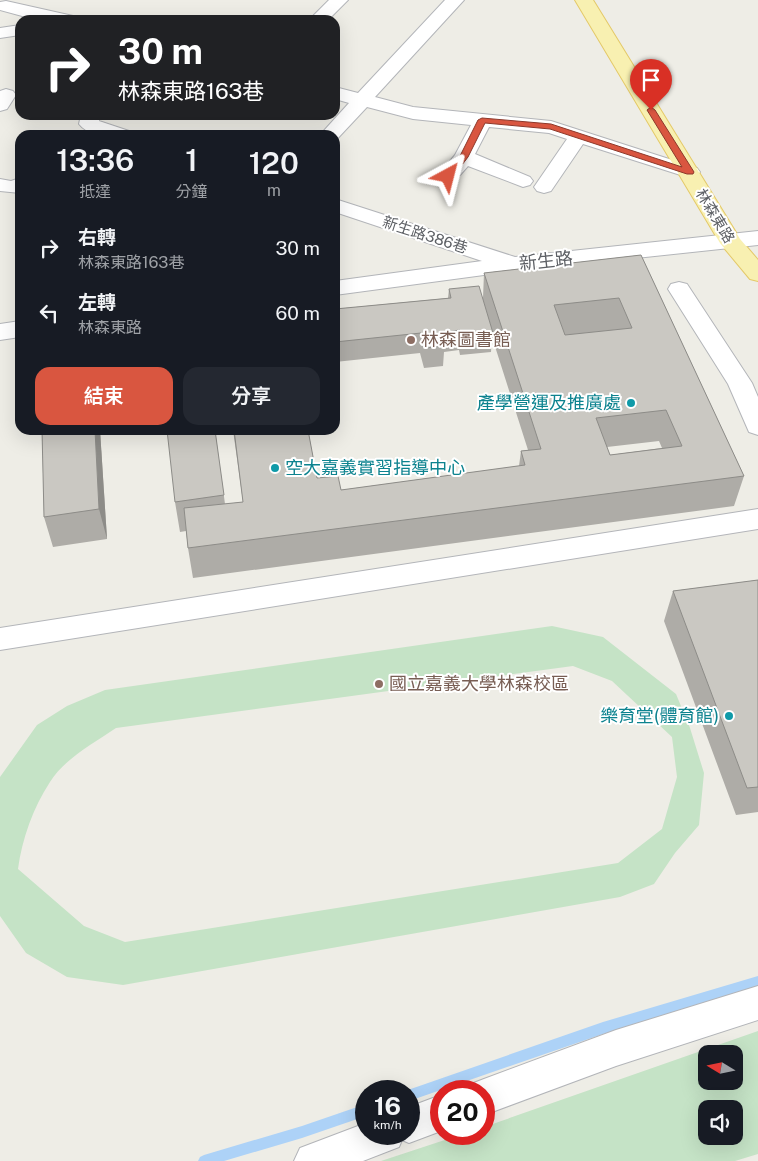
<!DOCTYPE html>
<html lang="zh-TW">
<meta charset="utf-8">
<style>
:root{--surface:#171b24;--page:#242831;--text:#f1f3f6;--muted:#9ea1a6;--accent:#d95640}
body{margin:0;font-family:"Public Sans","Noto Sans TC",sans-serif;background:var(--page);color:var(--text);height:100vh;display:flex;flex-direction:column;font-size:19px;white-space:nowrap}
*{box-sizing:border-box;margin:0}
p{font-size:16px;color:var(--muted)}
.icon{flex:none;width:28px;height:28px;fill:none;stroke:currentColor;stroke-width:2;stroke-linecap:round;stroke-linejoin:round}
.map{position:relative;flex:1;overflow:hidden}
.sheet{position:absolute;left:15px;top:130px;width:325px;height:305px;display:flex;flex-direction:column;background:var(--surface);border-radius:15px;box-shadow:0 5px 20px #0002}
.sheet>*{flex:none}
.guide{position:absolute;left:15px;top:15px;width:325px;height:105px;border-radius:15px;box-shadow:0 5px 20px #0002;background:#202124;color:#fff;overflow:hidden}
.needle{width:32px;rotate:280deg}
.tools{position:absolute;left:698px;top:1045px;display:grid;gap:10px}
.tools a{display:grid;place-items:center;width:45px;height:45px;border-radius:10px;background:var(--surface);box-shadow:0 5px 20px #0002;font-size:25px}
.speed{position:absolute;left:355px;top:1080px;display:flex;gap:10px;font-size:25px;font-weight:700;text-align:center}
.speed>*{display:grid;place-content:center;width:65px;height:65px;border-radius:50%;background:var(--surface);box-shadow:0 5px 20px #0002;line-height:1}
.speed small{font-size:12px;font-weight:400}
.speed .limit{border:8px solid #d22;background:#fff;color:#111}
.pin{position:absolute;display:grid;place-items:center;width:42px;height:42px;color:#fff;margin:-51px -21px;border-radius:50% 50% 50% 0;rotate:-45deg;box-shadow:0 0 5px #0007}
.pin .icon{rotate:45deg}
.me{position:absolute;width:55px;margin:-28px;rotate:38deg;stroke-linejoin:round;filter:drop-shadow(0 0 4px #0008)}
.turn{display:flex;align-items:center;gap:18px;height:105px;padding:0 20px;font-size:22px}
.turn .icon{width:65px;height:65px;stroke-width:2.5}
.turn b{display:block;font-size:35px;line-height:42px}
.eta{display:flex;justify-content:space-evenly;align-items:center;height:85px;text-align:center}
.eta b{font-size:30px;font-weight:600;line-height:35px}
.cta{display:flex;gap:10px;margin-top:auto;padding:10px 20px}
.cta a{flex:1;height:58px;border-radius:15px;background:var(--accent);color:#fff;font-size:20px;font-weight:600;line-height:58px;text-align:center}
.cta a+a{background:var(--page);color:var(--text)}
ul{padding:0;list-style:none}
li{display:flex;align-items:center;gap:15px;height:65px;padding:0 20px}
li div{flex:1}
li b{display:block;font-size:19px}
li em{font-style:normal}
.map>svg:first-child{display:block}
.green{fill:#c5e3c6;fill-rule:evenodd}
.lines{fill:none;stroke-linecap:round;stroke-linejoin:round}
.stream{fill:#add2f7;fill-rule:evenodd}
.minor-casing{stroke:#b3b5b9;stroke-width:2}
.major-casing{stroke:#e4c968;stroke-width:2}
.minor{fill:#fff;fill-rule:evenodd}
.major{fill:#f8f0b1;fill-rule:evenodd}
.wall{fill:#aeaca7;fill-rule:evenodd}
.shaded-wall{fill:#8d8c88}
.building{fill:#cac8c2;stroke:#8d8c88;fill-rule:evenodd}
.route{fill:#d95640;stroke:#8d382a}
.education-dot{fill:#8d6e63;stroke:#fff;stroke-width:2}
.culture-dot{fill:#0f9aa8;stroke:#fff;stroke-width:2}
.labels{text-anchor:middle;stroke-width:4;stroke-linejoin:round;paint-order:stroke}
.far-street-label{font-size:15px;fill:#5d6065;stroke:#fff}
.street-label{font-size:18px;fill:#5d6065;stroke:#fff}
.education-label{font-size:18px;fill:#785e54;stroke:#fff;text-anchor:start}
.culture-label{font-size:18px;fill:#0d838f;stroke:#fff;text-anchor:end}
</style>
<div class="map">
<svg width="758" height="1161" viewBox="0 0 758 1161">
<rect width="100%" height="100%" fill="#eeede6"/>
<path class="green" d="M552 626 603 637 676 694 690 728 704 773 699 825 675 853 654 884 620 897 123 985 67 977 26 953 0 916V777L37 725 67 706 105 690ZM573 666 612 681 672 737 677 777 662 829 618 863 125 942 84 926 18 869C22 839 33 808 50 782 64 759 94 743 116 728Z
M758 1031V1154L735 1161H381L463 1134H484V1127ZM706 1054H734V1081H706ZM706 1109H734V1136H706Z"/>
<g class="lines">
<path class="stream" d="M758 976V986L603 1034 409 1101V1091H405L603 1022Z
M366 1104V1116L302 1138 224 1161H198L200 1157 204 1155 302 1126Z"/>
<defs>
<path id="minor" d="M329 0H348L328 20H309Z
M445 0H464L375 97 413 107 551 121 697 168 700 172 697 176 690 178 583 144 551 191 544 193 537 191 534 187 567 139 549 133 489 127 475 154 530 177 533 181 530 185 523 187 468 166C459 176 455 184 441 180L438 176 455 155 471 125 413 119 367 107 337 139 335 140V135H320L349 103 335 99V87L358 93Z
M6 1 73 16 76 20H37L0 10V2Z
M20 25V35L0 38V28Z
M6 89 13 91 16 95 7 109 0 111V91Z
M81 115H101L99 121 129 131 132 135C117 135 89 138 79 124Z
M20 178V193L0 191V179L11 181Z
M335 199 515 257 758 231V245L514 271 335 295V281L482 261 335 212Z
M679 282 687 284 752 383 758 397V435L749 432 728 384 668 289 671 284Z
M20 321V337L0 340V324Z
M758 509V529L0 650V628Z
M758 986V1020L616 1066 484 1115V1091H468L471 1084 484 1079 616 1030Z
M441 1095V1131L409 1143 402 1140 399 1147 363 1161H294L300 1148 366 1123V1134H409V1107Z"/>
<path id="major" d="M575 0H593L740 239 758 260V281L750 279 720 243Z"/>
</defs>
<use href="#minor" class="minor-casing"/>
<use href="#major" class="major-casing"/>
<use href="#minor" class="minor"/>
<use href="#major" class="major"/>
</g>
<path class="wall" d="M641 255 744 476 734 506 193 578 188 548 186 531 180 532 175 502 215 430 225 504 243 502 233 430H308L317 478 341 490 519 466 521 451 528 450 492 337 491 352 460 355 459 350 444 352 443 366 424 368 420 353 335 362V309L448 298 449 289 483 298 484 273ZM659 441 662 448 610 455 607 447Z
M42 430H100L107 539 53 547 44 517Z
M758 580V812L736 815 664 621 673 591Z"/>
<path class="shaded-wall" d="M95 430H100L107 539 99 509Z"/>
<path class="building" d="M641 255 744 476 188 548 184 508 243 502 234 430H308L317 478 338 476 341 490 525 465 521 451 541 449 484 273ZM619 298 632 328 565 335 554 305ZM666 410 682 446 610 455 596 418Z
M479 286 493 333 461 336 460 330 440 333 444 346 425 348 421 333 335 342V309L451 298 449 289Z
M42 430H95L99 509 44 517Z
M167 430H215L224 495 175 502Z
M758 580V787L747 788 673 591Z"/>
<path class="route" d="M651 107 655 110 694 172 693 174H687L550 129 485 123 468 157 452 178 444 176 460 156 478 120 482 118 551 124 682 167 647 110Z"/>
<g class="education-dot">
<circle cx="411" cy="340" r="5"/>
<circle cx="379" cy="684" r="5"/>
</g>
<g class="culture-dot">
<circle cx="631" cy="403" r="5"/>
<circle cx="275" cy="468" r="5"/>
<circle cx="729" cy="716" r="5"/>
</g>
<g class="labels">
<g class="far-street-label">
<text transform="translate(715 216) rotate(59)" y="5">林森東路</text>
<text transform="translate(425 235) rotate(18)" y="5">新生路386巷</text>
</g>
<g class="street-label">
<text transform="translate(546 261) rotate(-6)" y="6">新生路</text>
</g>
<g class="education-label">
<text x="421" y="346">林森圖書館</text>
<text x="389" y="690">國立嘉義大學林森校區</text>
</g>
<g class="culture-label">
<text x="621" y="409">產學營運及推廣處</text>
<text x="285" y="474" text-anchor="start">空大嘉義實習指導中心</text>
<text x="719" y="722">樂育堂(體育館)</text>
</g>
</g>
</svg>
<div class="tools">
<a><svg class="needle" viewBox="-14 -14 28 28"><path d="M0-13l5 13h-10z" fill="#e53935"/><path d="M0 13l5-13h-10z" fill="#9ea1a6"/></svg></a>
<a><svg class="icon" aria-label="sound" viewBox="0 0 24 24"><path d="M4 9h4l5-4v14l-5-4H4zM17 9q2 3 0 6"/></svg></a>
</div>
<div class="speed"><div>16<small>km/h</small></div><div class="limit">20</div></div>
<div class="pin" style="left:651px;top:110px;background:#d93025"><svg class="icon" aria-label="arrive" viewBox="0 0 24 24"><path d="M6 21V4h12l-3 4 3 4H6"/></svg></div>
<svg class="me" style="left:448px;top:176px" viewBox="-20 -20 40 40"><path d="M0-17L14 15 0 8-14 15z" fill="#d95640" stroke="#fff" stroke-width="4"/></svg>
<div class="guide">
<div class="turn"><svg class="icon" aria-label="right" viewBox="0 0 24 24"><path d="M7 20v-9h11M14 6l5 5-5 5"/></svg><div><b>30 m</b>林森東路163巷</div></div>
</div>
<section class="sheet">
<div class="eta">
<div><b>13:36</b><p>抵達</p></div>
<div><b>1</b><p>分鐘</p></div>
<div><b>120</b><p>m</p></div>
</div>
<ul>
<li><svg class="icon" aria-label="right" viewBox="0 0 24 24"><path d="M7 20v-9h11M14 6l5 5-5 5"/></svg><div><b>右轉</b><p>林森東路163巷</p></div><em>30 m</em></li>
<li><svg class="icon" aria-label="left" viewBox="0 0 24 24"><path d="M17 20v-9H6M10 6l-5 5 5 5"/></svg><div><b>左轉</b><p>林森東路</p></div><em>60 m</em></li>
</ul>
<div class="cta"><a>結束</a><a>分享</a></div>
</section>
</div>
